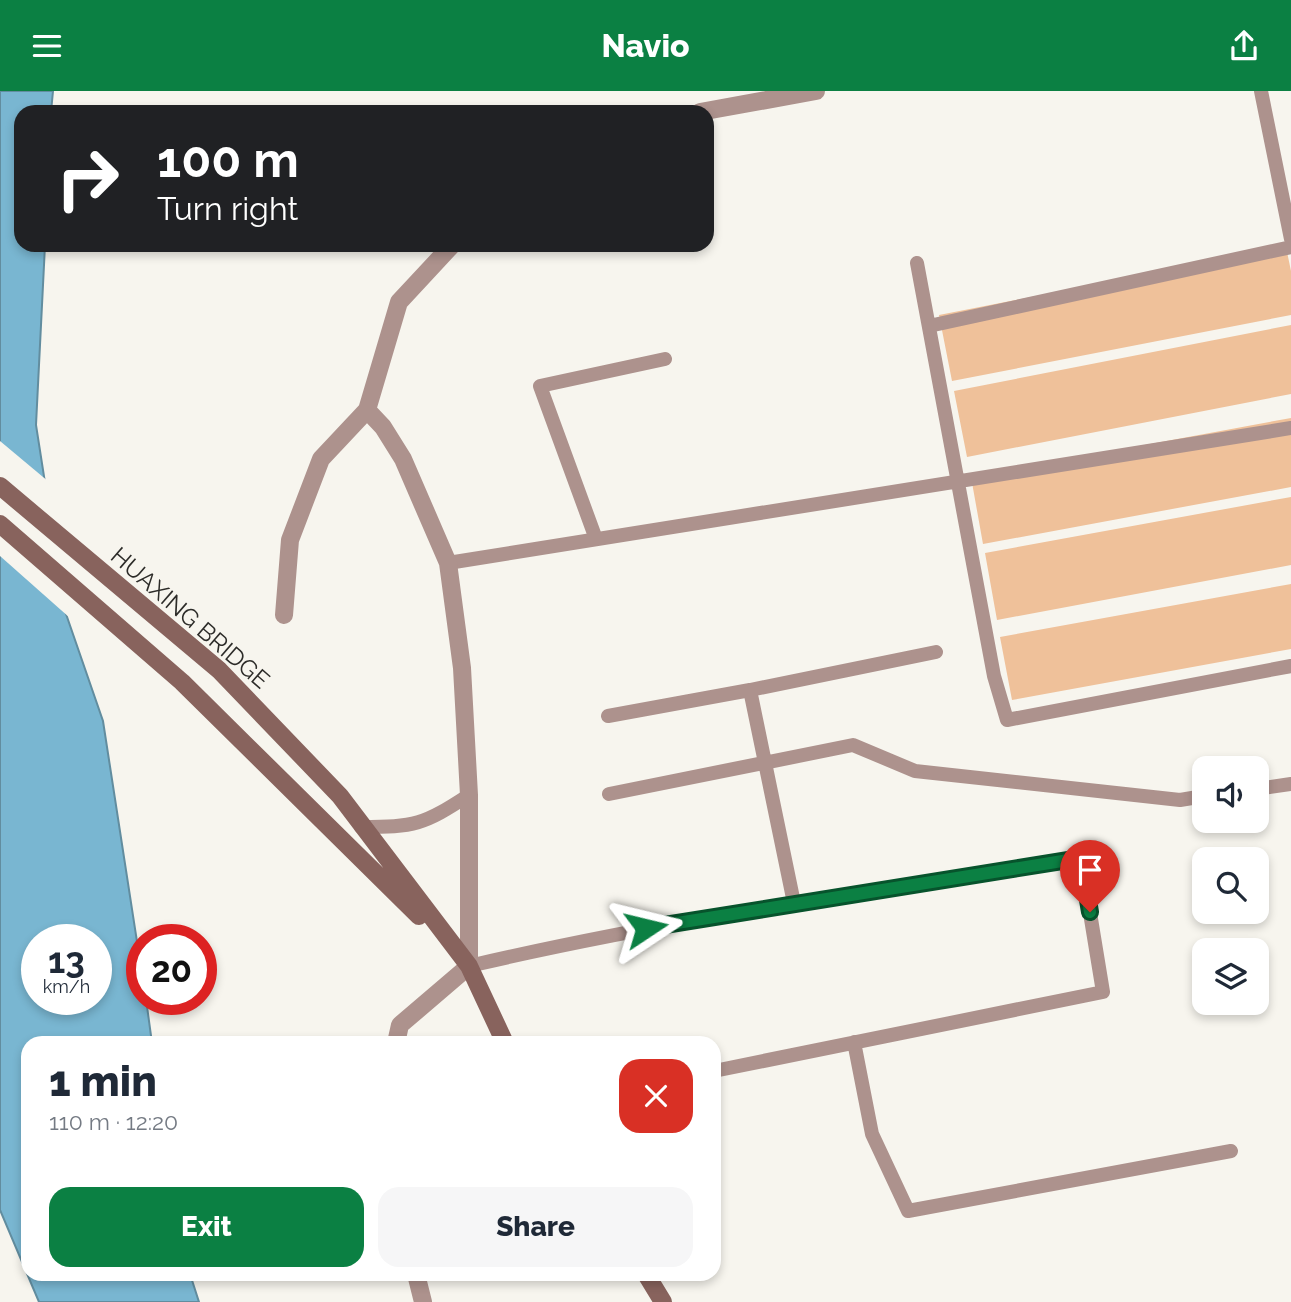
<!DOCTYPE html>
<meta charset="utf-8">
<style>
:root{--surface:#fff;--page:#f6f6f7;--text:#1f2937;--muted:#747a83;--accent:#0b8043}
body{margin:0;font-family:Raleway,sans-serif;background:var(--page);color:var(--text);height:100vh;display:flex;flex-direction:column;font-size:26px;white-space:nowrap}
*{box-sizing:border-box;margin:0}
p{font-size:23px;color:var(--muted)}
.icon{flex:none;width:38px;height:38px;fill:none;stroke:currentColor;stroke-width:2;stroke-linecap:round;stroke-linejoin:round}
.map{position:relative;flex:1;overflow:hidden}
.side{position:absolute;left:21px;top:945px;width:700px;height:245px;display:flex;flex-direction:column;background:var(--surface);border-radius:21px;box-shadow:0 4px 10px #0003}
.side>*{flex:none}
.hud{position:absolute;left:14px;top:14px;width:700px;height:147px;border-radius:21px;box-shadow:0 4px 10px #0003;background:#202124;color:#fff;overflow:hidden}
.fabs{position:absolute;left:1192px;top:665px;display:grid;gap:14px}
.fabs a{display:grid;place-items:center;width:77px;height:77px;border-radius:14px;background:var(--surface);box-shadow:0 4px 10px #0003;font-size:35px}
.speed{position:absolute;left:21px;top:833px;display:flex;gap:14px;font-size:35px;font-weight:700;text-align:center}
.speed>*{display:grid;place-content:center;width:91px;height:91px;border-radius:50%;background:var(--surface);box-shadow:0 4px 10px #0003;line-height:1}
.speed small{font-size:18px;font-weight:400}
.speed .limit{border:10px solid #d22;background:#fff;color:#111}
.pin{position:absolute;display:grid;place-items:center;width:60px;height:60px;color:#fff;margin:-72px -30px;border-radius:50% 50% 50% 0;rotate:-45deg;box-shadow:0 0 7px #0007}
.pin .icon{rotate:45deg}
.me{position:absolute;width:77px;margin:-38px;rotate:80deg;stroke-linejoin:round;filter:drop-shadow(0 0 5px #0008)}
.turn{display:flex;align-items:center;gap:24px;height:147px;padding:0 28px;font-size:32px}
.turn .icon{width:91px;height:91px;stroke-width:2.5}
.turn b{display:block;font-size:49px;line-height:60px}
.round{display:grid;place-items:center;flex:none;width:74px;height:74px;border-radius:21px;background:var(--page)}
.headline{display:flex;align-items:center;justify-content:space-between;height:119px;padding:0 28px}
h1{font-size:42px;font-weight:800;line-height:52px}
.cta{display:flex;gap:14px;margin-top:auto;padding:14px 28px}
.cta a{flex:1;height:80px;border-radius:21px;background:var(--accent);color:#fff;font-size:28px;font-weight:800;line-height:80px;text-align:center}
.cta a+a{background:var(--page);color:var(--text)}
header{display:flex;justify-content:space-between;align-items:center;height:91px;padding:0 28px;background:var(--accent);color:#fff;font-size:32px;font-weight:800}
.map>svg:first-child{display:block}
.water{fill:#79b6d1;stroke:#628d9f;stroke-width:2;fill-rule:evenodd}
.pier{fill:#f7f5ee}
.building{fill:#efc19a}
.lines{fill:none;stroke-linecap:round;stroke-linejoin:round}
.lane{stroke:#ad928d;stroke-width:14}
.street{stroke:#ad928d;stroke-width:18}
.secondary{stroke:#88635d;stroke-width:18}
.route-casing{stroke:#07532c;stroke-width:18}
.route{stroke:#0b8043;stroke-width:12}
.labels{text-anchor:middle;stroke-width:5;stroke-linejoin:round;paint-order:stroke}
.street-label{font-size:24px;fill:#2d2c29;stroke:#f7f5ee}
</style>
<header><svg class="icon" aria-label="menu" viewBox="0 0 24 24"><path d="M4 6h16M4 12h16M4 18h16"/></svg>Navio<svg class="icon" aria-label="share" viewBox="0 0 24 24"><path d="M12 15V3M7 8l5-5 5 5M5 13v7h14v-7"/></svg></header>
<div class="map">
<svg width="1291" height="1211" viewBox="0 0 1291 1211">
<rect width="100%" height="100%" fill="#f7f5ee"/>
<path class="water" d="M0 0H53L51 21H21V154H45L36 334 65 520 103 630 142 883V908H146L152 952H28V1183H190L199 1211H39L0 1119ZM37 849H96V908H37Z"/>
<path class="pier" d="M0 350 49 391 70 527 0 465Z"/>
<path class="building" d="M1286 156 1291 180V224L952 290 939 224Z
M1291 234V303L967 366 954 300Z
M1291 327V396L983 453 971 386Z
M1291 406V474L997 529 985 462Z
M1291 493V558L1012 609 1000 546Z"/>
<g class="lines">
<path class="lane" d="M1261 0 1291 148
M917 172 994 585 1007 629 1291 575
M929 235 1291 156
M596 448 540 295 665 268
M448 472 1291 337
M608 625 750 599
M1256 698 1291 693
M609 703 853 654 915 680 1180 709 1204 705
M361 736C415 736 423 734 469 704
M794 812 750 599 936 561
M469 875C671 828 876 799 1081 767L1103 901 714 980
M854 951 872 1043 908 1120 1231 1060"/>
<path class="street" d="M700 21 816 0
M367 319 383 336 403 368 448 472 462 577 469 704V875L400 934 396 952
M284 524 290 449 321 368 367 319 399 211 452 154
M416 1183 423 1211"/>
<path class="secondary" d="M0 395 219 579 340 705 469 875 505 952
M0 433 182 591 419 825
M646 1183 663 1211"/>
</g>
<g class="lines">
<defs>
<path id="route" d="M646 837 1081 767 1090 821"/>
</defs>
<use href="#route" class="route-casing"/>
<use href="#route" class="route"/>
</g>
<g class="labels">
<g class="street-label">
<text transform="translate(190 527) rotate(41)" y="8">HUAXING BRIDGE</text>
</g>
</g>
</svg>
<div class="fabs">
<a><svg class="icon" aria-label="sound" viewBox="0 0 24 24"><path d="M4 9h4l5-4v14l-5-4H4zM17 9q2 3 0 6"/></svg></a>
<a><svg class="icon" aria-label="search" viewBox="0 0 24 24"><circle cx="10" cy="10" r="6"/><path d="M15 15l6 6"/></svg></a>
<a><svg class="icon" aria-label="layers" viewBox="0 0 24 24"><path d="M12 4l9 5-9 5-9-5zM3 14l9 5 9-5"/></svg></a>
</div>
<div class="speed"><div>13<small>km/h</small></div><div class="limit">20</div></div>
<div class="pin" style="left:1090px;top:821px;background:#d93025"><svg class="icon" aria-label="arrive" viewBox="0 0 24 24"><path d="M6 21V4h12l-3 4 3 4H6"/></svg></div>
<svg class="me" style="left:646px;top:837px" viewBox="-20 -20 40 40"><path d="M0-17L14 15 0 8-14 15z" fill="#0b8043" stroke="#fff" stroke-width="4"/></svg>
<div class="hud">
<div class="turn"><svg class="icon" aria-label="right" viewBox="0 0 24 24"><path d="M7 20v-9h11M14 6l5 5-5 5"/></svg><div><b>100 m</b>Turn right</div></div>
</div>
<section class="side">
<div class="headline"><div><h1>1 min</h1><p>110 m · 12:20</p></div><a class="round" style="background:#d93025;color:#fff"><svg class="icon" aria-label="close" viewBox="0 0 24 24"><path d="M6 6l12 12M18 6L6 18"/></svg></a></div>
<div class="cta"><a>Exit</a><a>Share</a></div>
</section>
</div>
